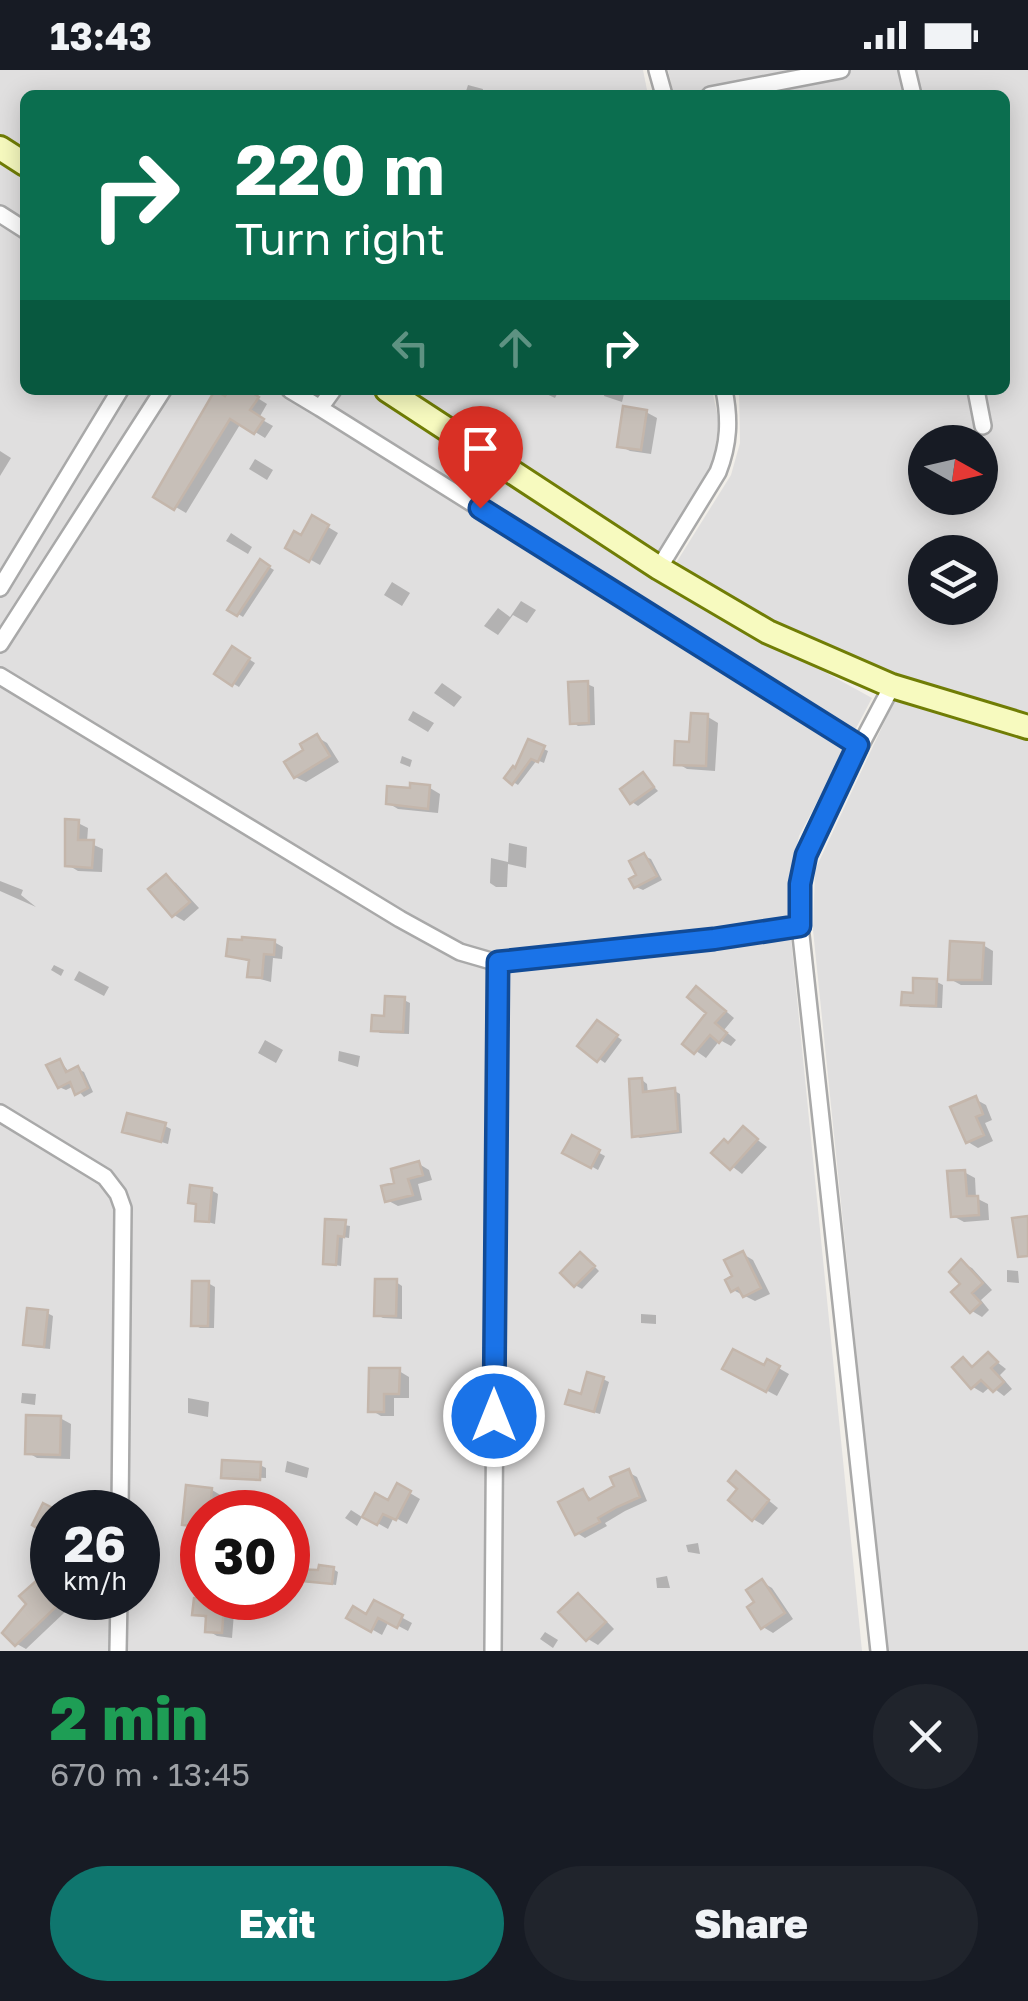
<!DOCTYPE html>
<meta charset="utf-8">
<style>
:root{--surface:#171b24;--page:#20242c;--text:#f1f3f6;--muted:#9ea1a6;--accent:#0f766e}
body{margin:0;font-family:"Golos Text",sans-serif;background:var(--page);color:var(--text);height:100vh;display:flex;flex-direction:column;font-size:38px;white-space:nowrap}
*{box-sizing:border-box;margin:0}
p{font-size:32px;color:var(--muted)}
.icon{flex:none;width:55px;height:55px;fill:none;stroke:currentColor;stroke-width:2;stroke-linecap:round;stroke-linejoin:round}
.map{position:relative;height:1581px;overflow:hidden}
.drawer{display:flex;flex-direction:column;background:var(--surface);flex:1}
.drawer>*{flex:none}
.top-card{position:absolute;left:20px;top:20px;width:990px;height:305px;border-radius:15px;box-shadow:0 5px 25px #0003;background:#0b6e4f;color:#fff;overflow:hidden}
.needle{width:65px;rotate:98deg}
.tools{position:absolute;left:908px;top:355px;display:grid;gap:20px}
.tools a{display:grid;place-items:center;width:90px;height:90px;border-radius:50%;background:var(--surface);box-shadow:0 5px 25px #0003;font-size:50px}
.speed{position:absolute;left:30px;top:1420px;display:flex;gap:20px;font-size:50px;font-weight:700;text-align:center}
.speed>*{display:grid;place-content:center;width:130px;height:130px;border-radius:50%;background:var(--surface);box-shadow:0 5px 25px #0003;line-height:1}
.speed small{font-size:25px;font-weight:400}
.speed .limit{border:15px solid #d22;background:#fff;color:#111}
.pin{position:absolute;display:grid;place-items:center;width:85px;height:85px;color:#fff;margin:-102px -42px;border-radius:50% 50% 50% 0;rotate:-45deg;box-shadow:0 0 10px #0007}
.pin .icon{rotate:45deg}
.me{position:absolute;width:110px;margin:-55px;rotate:0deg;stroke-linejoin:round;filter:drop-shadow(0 0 8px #0008)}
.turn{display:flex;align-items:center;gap:35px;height:210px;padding:0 50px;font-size:45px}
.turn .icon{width:130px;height:130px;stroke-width:2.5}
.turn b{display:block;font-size:70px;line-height:85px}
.lanes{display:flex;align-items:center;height:95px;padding:0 50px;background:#0003;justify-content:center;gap:50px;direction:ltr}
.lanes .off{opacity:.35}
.round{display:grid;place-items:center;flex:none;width:105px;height:105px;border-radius:52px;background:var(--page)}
.summary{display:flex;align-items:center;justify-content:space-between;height:170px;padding:0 50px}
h1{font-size:60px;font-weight:800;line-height:75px;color:#1e9e55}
.button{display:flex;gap:20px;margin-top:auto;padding:20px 50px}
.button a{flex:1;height:115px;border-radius:60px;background:var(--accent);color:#fff;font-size:40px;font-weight:800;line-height:115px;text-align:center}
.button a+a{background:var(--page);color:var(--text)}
.status{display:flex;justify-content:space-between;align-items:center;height:70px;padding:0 50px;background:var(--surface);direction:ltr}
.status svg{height:28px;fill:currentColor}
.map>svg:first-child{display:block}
.residential{fill:#e0dfdf;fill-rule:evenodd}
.shadow{fill:#0003}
.building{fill:#c7bfb8;stroke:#c4b6ab;stroke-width:2.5}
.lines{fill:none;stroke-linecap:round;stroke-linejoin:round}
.street-casing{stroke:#a9a9a9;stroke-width:20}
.secondary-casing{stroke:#707d05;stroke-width:28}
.street{stroke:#fff;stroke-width:15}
.secondary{stroke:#f7fabf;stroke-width:22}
.route-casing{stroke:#114b97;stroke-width:25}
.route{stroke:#1a73e8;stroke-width:18}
</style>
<div class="status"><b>13:43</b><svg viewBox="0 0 49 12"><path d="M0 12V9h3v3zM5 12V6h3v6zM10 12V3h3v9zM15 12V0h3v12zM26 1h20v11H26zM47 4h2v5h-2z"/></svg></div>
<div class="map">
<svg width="1028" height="1581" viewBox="0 0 1028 1581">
<rect width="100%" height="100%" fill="#f2efe9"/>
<path class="residential" d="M0 0H643L648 25H25V320H712L719 352 712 397 645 503 872 628 799 766 789 814V848L862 1581H0ZM52 1442H138V1528H52ZM202 1442H288V1528H202Z
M668 0H1028V1581H887L813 860 815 800 905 608 768 547 676 493 731 405 740 373 739 320H1005V25H674ZM925 372H980V428H925ZM925 482H980V538H925Z"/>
<path class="shadow" d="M468 15 483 19 482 25 466 21Z
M232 320H245L267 334 259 348 273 356 265 368 241 353 186 443 157 426Z
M538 320H559L555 328Z
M605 320H625L622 332 604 326Z
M646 342 657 348 651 384 630 381 620 376Z
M0 381 11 388 0 406Z
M255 389 273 400 267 410 249 399Z
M313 448 338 463 320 495 288 477 302 468Z
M231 463 252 477 248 484 226 471Z
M261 492 274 500 243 547 230 539Z
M392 512 410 523 402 536 384 525Z
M521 531 536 540 527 553 513 545 498 565 484 556 498 538 510 547Z
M233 579 255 593 239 617 217 604Z
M442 613 462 627 454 637 434 623Z
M587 614 594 617 595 655 578 656 572 652Z
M413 641 434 653 428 662 408 650Z
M708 647 718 653 715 701 687 699 677 693Z
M317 667 327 673 339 692 306 712 295 707Z
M529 672 548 681 544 693 537 690 518 715 507 708 517 701Z
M402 686 412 690 410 697 400 693Z
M643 705 658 721 638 736 632 732Z
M430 718 440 724 438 743 398 739 388 733Z
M78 753 88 758 87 772 103 779 102 802 78 801 68 795Z
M509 773 527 777 526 798 508 794 507 817H496L490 813 491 788 508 792Z
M644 786 651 789 662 810 643 820 636 817Z
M166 807 176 813 199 838 184 851 174 845Z
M0 811 23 820 21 825 36 837 0 821Z
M274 872 283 877 282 889 273 888 271 912 250 906 251 892 229 885Z
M983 875 993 881 992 915H961L950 909Z
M54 895 64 900 61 906 51 900Z
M79 901 109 917 104 926 74 910Z
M937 912 943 915 942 938 910 937 904 933Z
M707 925 734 948 724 960 736 970 731 976 720 970 706 988 685 973 710 943Z
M404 930 410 933 409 964 380 963 374 959Z
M604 957 622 970 605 993 581 976Z
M265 970 283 980 276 993 258 983Z
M339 981 360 986 358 997 338 991Z
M60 991 70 1003 78 999 84 1002 93 1022 84 1027 74 1016 66 1020 59 1017Z
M642 1010 647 1014 648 1024 675 1021 680 1024 682 1063 640 1068 634 1065Z
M975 1029 986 1035 992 1050 985 1053 993 1071 978 1078 968 1072Z
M165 1056 171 1059 168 1074 125 1061Z
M743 1059 767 1077 742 1104 715 1083 729 1075Z
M573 1069 605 1086 598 1100 566 1082Z
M419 1094 429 1100 432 1110 418 1114 422 1130 398 1136 387 1130 397 1114Z
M964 1102 975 1108 976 1128 988 1134 989 1150 964 1152 953 1146Z
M211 1120 218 1124 215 1154 197 1149 198 1136 191 1132Z
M327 1152 350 1156 349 1168 343 1167 341 1196 325 1193Z
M743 1184 753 1190 770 1224 755 1231 733 1220Z
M587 1189 599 1201 582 1219 575 1215Z
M962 1193 972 1198 992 1220 981 1230 989 1240 982 1247 972 1241 963 1214Z
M1007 1200 1018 1201 1019 1213 1007 1212Z
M396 1212 402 1216V1249L383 1248 377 1245Z
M208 1213 215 1217 214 1258H200L193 1254Z
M47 1243 53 1246 50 1279 32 1277 26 1273Z
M641 1244 656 1245V1254L641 1253Z
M988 1285 1006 1299 1000 1305 1012 1319 1004 1326 991 1316 983 1323 973 1317 956 1297 963 1290 975 1297Z
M768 1292 789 1304 777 1326 725 1298H765Z
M399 1301 409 1307V1328H394V1346H381L371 1340Z
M603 1309 609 1312 600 1344 574 1336Z
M22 1323 36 1324 35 1335 21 1333Z
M188 1328 209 1332 208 1347 188 1343Z
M60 1348 71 1354 70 1389 37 1388 27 1382Z
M287 1391 309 1398 307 1408 285 1402Z
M260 1395 266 1398V1408L224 1406Z
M628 1402 637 1407 647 1431 625 1441 605 1453 607 1456 585 1468 577 1463 583 1422 594 1431 617 1417Z
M737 1405 778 1438 763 1455 753 1449Z
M398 1416 420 1429 407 1454 394 1447 388 1459 365 1446 389 1433Z
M212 1420 222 1426 220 1442H202V1460L185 1454Z
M351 1440 362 1447 357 1456 345 1448Z
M698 1473 700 1484 688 1482 686 1475Z
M333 1499 338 1502 336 1515 294 1509Z
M667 1506 670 1518H657L656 1508Z
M762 1512 772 1518 793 1549 773 1563 763 1557 758 1533Z
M37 1514 46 1520 65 1542 26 1579 17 1574Z
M197 1516H202V1528H225L224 1538 234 1543 232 1568 217 1566 207 1560 208 1549 195 1543Z
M578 1526 588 1532 614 1559 598 1575 588 1569Z
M375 1533 412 1553 408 1561 389 1551 382 1565 350 1547H367Z
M545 1562 558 1570 553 1578 540 1569Z"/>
<path class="building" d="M215 320 225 326 229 320H248L259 327 250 340 264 349 254 364 230 349 174 440 153 427Z
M623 336 647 340 641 380 617 377Z
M312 445 329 455 309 492 285 478 294 461 301 465Z
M260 489 270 496 237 546 227 540Z
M232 576 250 588 232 616 214 604Z
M588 611 589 653 570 654 568 612Z
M691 643 708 644 706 696 674 695 675 671 689 672Z
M317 664 330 686 294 708 284 692 303 680 300 674Z
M528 669 545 676 538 692 531 689 512 715 504 708 513 696 515 698Z
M643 702 654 717 630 734 620 719Z
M410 713 430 715 428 739 386 734 387 716 410 718Z
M65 749 79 750 78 770H94L92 798 65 796Z
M644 783 657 806 634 818 629 809 636 805 629 791Z
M166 804 190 832 172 847 148 819Z
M242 867 275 870 274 885 264 884 262 908 247 907 249 890 226 886 228 869 242 870Z
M950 871 984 873 982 910H948Z
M913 908 937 909 936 936 901 935 902 922 913 923Z
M696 916 726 941 715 953 727 963 719 973 710 965 694 984 682 974 706 943 687 927Z
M385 926 405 927 403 962 371 961 372 945 384 946Z
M597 950 618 965 597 992 577 976Z
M60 989 66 1002 78 996 88 1018 75 1025 70 1012 58 1018 46 995Z
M642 1008 643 1022 675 1018 678 1061 632 1067 629 1009Z
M976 1026 983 1044 976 1047 984 1065 966 1073 950 1037Z
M127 1043 166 1053 161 1072 122 1062Z
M743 1056 758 1069 730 1100 711 1083 724 1069 728 1073Z
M572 1065 600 1080 591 1098 562 1083Z
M419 1091 423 1105 408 1109 413 1125 385 1132 381 1116 394 1113 391 1099Z
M965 1100 967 1126H978L979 1145 951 1147 947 1101Z
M190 1115 212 1118 209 1152 195 1151 196 1134 188 1133Z
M1028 1146V1186L1018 1187 1012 1148Z
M325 1149 346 1150 344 1167 338 1166 336 1195 323 1194Z
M743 1181 761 1218 743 1227 738 1218 731 1222 725 1210 732 1206 724 1190Z
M580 1182 595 1196 574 1217 560 1203Z
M961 1189 983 1213 972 1223 981 1233 970 1243 951 1222 960 1214 949 1202Z
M375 1209H397L396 1246H374Z
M192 1211H209L208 1256H191Z
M27 1238 48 1240 44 1277 23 1275Z
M733 1279 764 1295 767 1289 780 1296 766 1322 722 1299Z
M988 1282 998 1292 991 1298 1004 1312 993 1322 981 1310 971 1319 952 1297 963 1287 972 1297Z
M369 1298H400L399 1324H384V1342H368Z
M587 1302 604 1307 594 1342 565 1334 569 1320 581 1324Z
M26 1345 61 1346 60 1385 25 1384Z
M222 1390 261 1392 260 1410 221 1408Z
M629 1399 640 1427 617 1437 598 1448 600 1452 575 1465 558 1432 583 1419 589 1430 614 1416 610 1407Z
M736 1401 769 1430 752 1451 728 1430 737 1419 728 1411Z
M397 1413 411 1421 396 1450 383 1444 377 1455 362 1447 375 1423 388 1430Z
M186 1415 212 1418 210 1442H202V1457L182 1455Z
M43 1433 57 1440 52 1442V1470L47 1481 33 1474 40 1460 32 1455Z
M319 1495 334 1497 332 1514 292 1510V1499L318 1500Z
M762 1509 785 1543 761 1559 747 1537 754 1532 746 1520Z
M36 1511 58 1535 15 1576 2 1563 26 1534 19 1526Z
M578 1523 606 1552 586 1571 558 1542Z
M194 1528H215L214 1534 224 1535 222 1563 205 1562 206 1546 192 1545Z
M374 1530 403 1545 397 1558 378 1548 371 1562 346 1548 353 1536 366 1544Z"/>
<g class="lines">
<defs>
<path id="street" d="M657 0 664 25
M907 0 913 25
M710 25 841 0
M0 144 25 160
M290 320 320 338 333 320
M976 320 983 356
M320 338 858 675
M659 498 718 402C729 374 730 349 724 320
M0 518 120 320
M0 574 163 320
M0 606 400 849 460 882 498 893 714 869 800 856
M0 1043 105 1107 118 1124 123 1138 120 1442
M118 1581 119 1528
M493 1581 498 893
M879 1581 800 856 803 798 814 763 892 616"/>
<path id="secondary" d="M0 78 25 94
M387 320 659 498 768 562 892 616 1028 657"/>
</defs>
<use href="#street" class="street-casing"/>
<use href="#secondary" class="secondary-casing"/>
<use href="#street" class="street"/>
<use href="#secondary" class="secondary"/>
</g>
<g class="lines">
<defs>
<path id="route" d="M480 438 858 675 806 785 800 814V856L714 869 498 892 494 1346"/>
</defs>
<use href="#route" class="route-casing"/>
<use href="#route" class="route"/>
</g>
</svg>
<div class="tools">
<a><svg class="needle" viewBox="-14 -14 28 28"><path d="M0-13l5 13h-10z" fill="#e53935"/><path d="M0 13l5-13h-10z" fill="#9ea1a6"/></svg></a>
<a><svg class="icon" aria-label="layers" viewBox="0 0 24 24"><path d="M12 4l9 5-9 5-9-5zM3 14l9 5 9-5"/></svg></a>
</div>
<div class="speed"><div>26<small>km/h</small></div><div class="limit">30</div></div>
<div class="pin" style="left:480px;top:438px;background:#d93025"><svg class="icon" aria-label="arrive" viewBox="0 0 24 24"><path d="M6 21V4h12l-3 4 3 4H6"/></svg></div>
<svg class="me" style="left:494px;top:1346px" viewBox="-20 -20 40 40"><circle r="17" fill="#1a73e8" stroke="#fff" stroke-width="3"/><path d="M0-11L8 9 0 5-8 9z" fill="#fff"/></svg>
<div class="top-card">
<div class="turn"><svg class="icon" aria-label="right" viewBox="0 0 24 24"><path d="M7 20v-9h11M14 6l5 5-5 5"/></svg><div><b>220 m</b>Turn right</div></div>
<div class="lanes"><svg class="icon off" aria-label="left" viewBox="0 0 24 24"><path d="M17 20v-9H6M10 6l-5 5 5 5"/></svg><svg class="icon off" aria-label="ahead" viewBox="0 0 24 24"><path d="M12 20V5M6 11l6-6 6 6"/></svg><svg class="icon" aria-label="right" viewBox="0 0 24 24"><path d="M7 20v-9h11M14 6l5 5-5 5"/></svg></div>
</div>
</div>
<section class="drawer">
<div class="summary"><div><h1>2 min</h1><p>670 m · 13:45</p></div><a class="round"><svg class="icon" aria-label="close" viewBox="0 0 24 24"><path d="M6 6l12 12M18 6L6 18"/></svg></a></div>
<div class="button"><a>Exit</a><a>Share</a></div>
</section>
